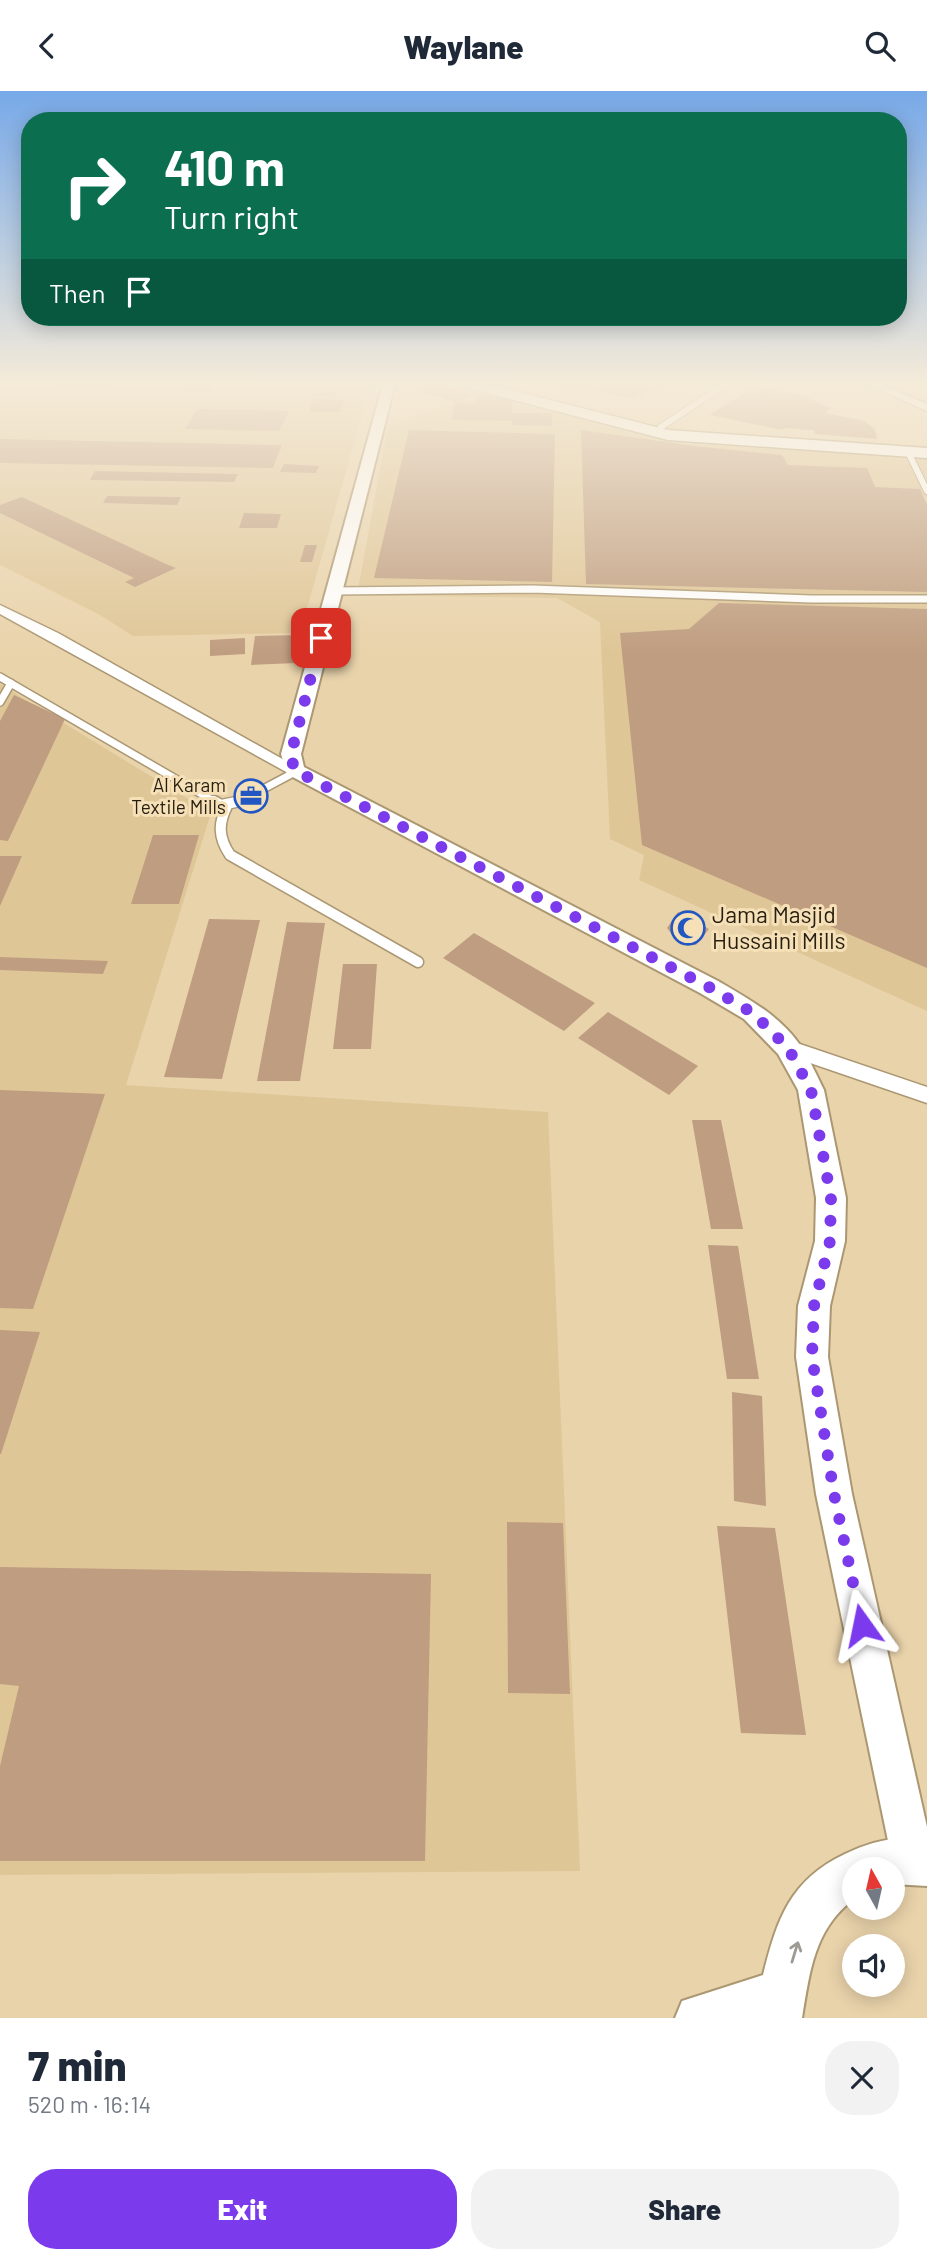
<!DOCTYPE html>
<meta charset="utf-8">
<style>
:root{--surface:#fff;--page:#f2f2f3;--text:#1f2937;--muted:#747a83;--accent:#7c3aed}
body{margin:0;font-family:Barlow,sans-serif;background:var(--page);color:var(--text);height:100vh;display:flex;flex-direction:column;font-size:26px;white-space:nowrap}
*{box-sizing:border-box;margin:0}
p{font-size:23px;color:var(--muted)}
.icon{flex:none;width:38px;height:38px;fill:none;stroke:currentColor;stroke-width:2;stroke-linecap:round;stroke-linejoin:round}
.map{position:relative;height:1927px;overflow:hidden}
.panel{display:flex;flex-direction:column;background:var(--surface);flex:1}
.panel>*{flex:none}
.hud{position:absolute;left:21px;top:21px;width:886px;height:214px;border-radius:28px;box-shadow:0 4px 18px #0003;background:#0b6e4f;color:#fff;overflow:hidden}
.needle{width:46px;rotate:352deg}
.tools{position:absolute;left:842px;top:1766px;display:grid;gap:14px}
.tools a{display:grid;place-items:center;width:63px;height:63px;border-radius:50%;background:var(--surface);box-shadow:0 4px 18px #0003;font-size:35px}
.pin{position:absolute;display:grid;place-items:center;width:60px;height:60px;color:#fff;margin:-30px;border-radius:14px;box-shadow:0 4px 10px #0006}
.me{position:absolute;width:77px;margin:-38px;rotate:348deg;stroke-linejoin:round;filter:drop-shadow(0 0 5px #0008)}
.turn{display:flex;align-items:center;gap:24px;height:147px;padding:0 28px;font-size:32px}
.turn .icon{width:91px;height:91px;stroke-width:2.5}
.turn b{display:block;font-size:49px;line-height:60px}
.then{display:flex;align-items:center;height:66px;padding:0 28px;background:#0003;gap:14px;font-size:26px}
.round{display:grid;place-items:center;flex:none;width:74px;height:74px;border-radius:28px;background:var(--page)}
.headline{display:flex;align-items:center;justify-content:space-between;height:119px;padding:0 28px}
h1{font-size:42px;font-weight:800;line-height:52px}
.action{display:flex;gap:14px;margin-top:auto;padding:14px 28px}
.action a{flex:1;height:80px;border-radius:28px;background:var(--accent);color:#fff;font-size:28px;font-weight:800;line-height:80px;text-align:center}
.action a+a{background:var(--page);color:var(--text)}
header{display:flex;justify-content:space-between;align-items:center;height:91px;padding:0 28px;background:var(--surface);font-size:32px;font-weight:800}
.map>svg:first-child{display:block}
.built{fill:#dfc697}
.building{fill:#bf9d80}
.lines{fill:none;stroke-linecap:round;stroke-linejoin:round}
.service-far2-casing{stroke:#ab9771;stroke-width:8}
.service-far1-casing{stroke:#ab9771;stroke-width:10}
.service-casing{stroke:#ab9771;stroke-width:13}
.minor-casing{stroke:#ab9771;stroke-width:3}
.tertiary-casing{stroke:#ab9771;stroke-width:4}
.secondary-casing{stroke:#ab9771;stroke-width:4}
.primary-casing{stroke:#ab9771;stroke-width:3}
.service-far2{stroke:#fff;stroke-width:6}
.service-far1{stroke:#fff;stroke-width:7}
.service{stroke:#fff;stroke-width:10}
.minor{fill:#fff;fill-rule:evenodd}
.tertiary{fill:#fff;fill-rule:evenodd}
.secondary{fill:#fff;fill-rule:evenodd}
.primary{fill:#fff;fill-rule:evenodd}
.oneway{stroke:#9d9a93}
.route{stroke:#7c3aed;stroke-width:12;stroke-dasharray:0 21.6}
.labels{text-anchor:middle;stroke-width:6;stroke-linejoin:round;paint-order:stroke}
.far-poi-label{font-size:19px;fill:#261e0f;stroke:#f6e0b8;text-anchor:end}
.poi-label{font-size:23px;fill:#261e0f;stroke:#f6e0b8;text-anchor:start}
</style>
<header><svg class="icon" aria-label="back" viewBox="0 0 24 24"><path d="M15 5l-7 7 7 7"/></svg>Waylane<svg class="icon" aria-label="search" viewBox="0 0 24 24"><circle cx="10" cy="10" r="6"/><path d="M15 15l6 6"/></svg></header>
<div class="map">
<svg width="927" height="1927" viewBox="0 0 927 1927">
<rect width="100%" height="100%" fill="#e9d3ab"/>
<path class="built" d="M0 293H371L300 542 133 545 100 524 0 474Z
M482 301 643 345 688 353 927 367V920L639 789 644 764 610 748 600 531 557 507 357 504 388 335Z
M0 593 211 722 126 994 548 1021 580 1780 0 1784Z"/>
<path class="building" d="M61 293H112L108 298 58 297Z
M132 293H214L208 301 127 299Z
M425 293H444L476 303 455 311 413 298Z
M559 293H669L632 307Z
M756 294 804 305 831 317 825 322 864 330 875 338 877 348 815 343 814 339H807L785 337 782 339 710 324Z
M321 298 337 299 335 306 318 305Z
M476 303 509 307 513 312 512 322H552V335L512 334V330L452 329 455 311 475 312Z
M313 308 344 309 340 321H309Z
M197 318 289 320 279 340 185 338Z
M409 339 555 343 552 491 374 487Z
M581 339 694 355 782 364 788 374 867 377 875 396 920 398 927 414V501L586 493Z
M0 348 282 354 273 377 0 372Z
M284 373 319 375 316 382 280 381Z
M95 380 238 383 234 391 90 389Z
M107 405 181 406 177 414 103 412Z
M22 406 166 473 176 477 135 496 125 491 134 487 0 422V414Z
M244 422 281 423 277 437H239Z
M305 454H317L312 471H300Z
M719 512 927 518V877L642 754 620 542 689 538Z
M299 544 297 572 251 574 255 545Z
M245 547V563L210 565V549Z
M14 604 65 628 8 750 0 749V630Z
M153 744H199L179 813H131Z
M0 765H22L0 815Z
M678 821 709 838 696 854 676 849 667 837Z
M209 828 260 829 222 988 164 986Z
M287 831 325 832 300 990H257Z
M474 842 595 912 564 940 443 867Z
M0 866 108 870 103 883 0 879Z
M343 873H377L371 958H333Z
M608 921 698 975 669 1004 578 947Z
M0 999 105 1003 33 1218 0 1217Z
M692 1029H721L743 1138H711Z
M708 1154 738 1155 759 1288H727Z
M0 1239 40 1241 1 1363H0Z
M732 1301 762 1305 766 1415 734 1410Z
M507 1431 563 1432 570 1603 508 1602Z
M717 1435 775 1437 806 1644 741 1642Z
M0 1476 431 1483 425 1770H0V1675L19 1595 0 1593Z"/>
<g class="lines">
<defs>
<path id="service-far2" d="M661 336 726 293
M908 361 927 400"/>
<path id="service-far1" d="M333 500 532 498 811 508H927
M0 586 217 712
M0 611 11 592
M237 712 297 680"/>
<path id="service" d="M214 710 221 714 241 710
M228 713C218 732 218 746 230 764L418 871"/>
<path id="minor" d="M867 293H880L927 313V320Z
M0 514 58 542 302 679 300 682H288L0 523Z
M788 949 927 996V1012L781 962 778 957 781 952Z"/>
<path id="tertiary" d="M383 293H395L301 663 304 676 718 890C747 907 777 923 797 950 808 964 816 983 824 999L846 1107 845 1150 830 1215 828 1266 852 1403 927 1736V1785L913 1790 898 1784 892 1769 816 1403 796 1266 798 1215 815 1150 816 1107 798 999 778 963 744 928 700 902 287 683 281 663Z"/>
<path id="secondary" d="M903 1747 927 1749V1795L892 1793V1778H854V1808C814 1838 810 1880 802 1927H675L682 1910 763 1884C777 1828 790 1789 845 1763 864 1754 882 1748 903 1747Z"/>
<path id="primary" d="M461 293H487L668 339 927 357V367L668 349 464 296Z"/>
</defs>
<use href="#service-far2" class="service-far2-casing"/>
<use href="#service-far1" class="service-far1-casing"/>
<use href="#service" class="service-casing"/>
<use href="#minor" class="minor-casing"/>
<use href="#tertiary" class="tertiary-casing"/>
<use href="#secondary" class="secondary-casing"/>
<use href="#primary" class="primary-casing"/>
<use href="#service-far2" class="service-far2"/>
<use href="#service-far1" class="service-far1"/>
<use href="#service" class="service"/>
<use href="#minor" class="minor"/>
<use href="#tertiary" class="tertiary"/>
<use href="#secondary" class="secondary"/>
<use href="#primary" class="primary"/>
</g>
<defs><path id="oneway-shaft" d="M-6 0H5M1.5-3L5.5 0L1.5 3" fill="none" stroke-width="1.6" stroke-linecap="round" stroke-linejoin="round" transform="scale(1.75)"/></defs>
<use class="oneway" href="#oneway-shaft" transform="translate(795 1861) rotate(-73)"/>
<linearGradient id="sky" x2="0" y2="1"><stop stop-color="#77a9e8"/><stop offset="0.52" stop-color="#f5ebd9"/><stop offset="1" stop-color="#f5ebd9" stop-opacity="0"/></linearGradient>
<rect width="927" height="563" fill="url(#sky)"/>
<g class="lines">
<path class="route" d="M321 547 291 663 294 679 709 896 753 922 788 957 811 999 831 1107 830 1150 814 1215 812 1266 834 1403 862 1534"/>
</g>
<defs>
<symbol id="office-ring" viewBox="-11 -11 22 22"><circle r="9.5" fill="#f6e0b8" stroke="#2256c3" stroke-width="1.5"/><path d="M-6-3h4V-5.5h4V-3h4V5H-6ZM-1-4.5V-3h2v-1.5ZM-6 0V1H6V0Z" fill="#2256c3"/></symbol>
<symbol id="mosque-ring" viewBox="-11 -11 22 22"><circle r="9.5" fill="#f6e0b8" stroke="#2256c3" stroke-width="1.5"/><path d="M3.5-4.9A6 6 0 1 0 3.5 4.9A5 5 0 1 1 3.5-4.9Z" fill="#2256c3"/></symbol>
</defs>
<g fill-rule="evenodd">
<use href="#office-ring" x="232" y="686" width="38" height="38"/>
<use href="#mosque-ring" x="669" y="818" width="38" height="38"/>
</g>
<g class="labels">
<g class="far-poi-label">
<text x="226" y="701">Al Karam<tspan x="226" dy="22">Textile Mills</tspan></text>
</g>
<g class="poi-label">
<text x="712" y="832">Jama Masjid<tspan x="712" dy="26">Hussaini Mills</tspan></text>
</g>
</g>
</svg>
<div class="tools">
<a><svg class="needle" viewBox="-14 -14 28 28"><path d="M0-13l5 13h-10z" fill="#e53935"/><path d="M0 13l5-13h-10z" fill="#747a83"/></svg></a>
<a><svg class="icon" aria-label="sound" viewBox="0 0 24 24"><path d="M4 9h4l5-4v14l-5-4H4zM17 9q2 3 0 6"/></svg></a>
</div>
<div class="pin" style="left:321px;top:547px;background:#d93025"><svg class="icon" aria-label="arrive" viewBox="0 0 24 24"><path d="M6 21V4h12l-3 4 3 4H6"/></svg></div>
<svg class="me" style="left:862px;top:1534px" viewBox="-20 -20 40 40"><path d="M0-17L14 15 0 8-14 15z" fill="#7c3aed" stroke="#fff" stroke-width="4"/></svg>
<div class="hud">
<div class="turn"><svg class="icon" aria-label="right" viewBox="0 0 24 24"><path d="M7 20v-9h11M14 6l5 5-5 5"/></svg><div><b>410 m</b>Turn right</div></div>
<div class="then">Then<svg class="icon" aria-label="arrive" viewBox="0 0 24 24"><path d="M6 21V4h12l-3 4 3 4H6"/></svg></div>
</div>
</div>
<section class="panel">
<div class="headline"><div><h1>7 min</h1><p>520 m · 16:14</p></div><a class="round"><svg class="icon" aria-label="close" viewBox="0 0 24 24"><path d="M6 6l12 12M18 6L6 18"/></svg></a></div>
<div class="action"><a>Exit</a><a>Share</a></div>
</section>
